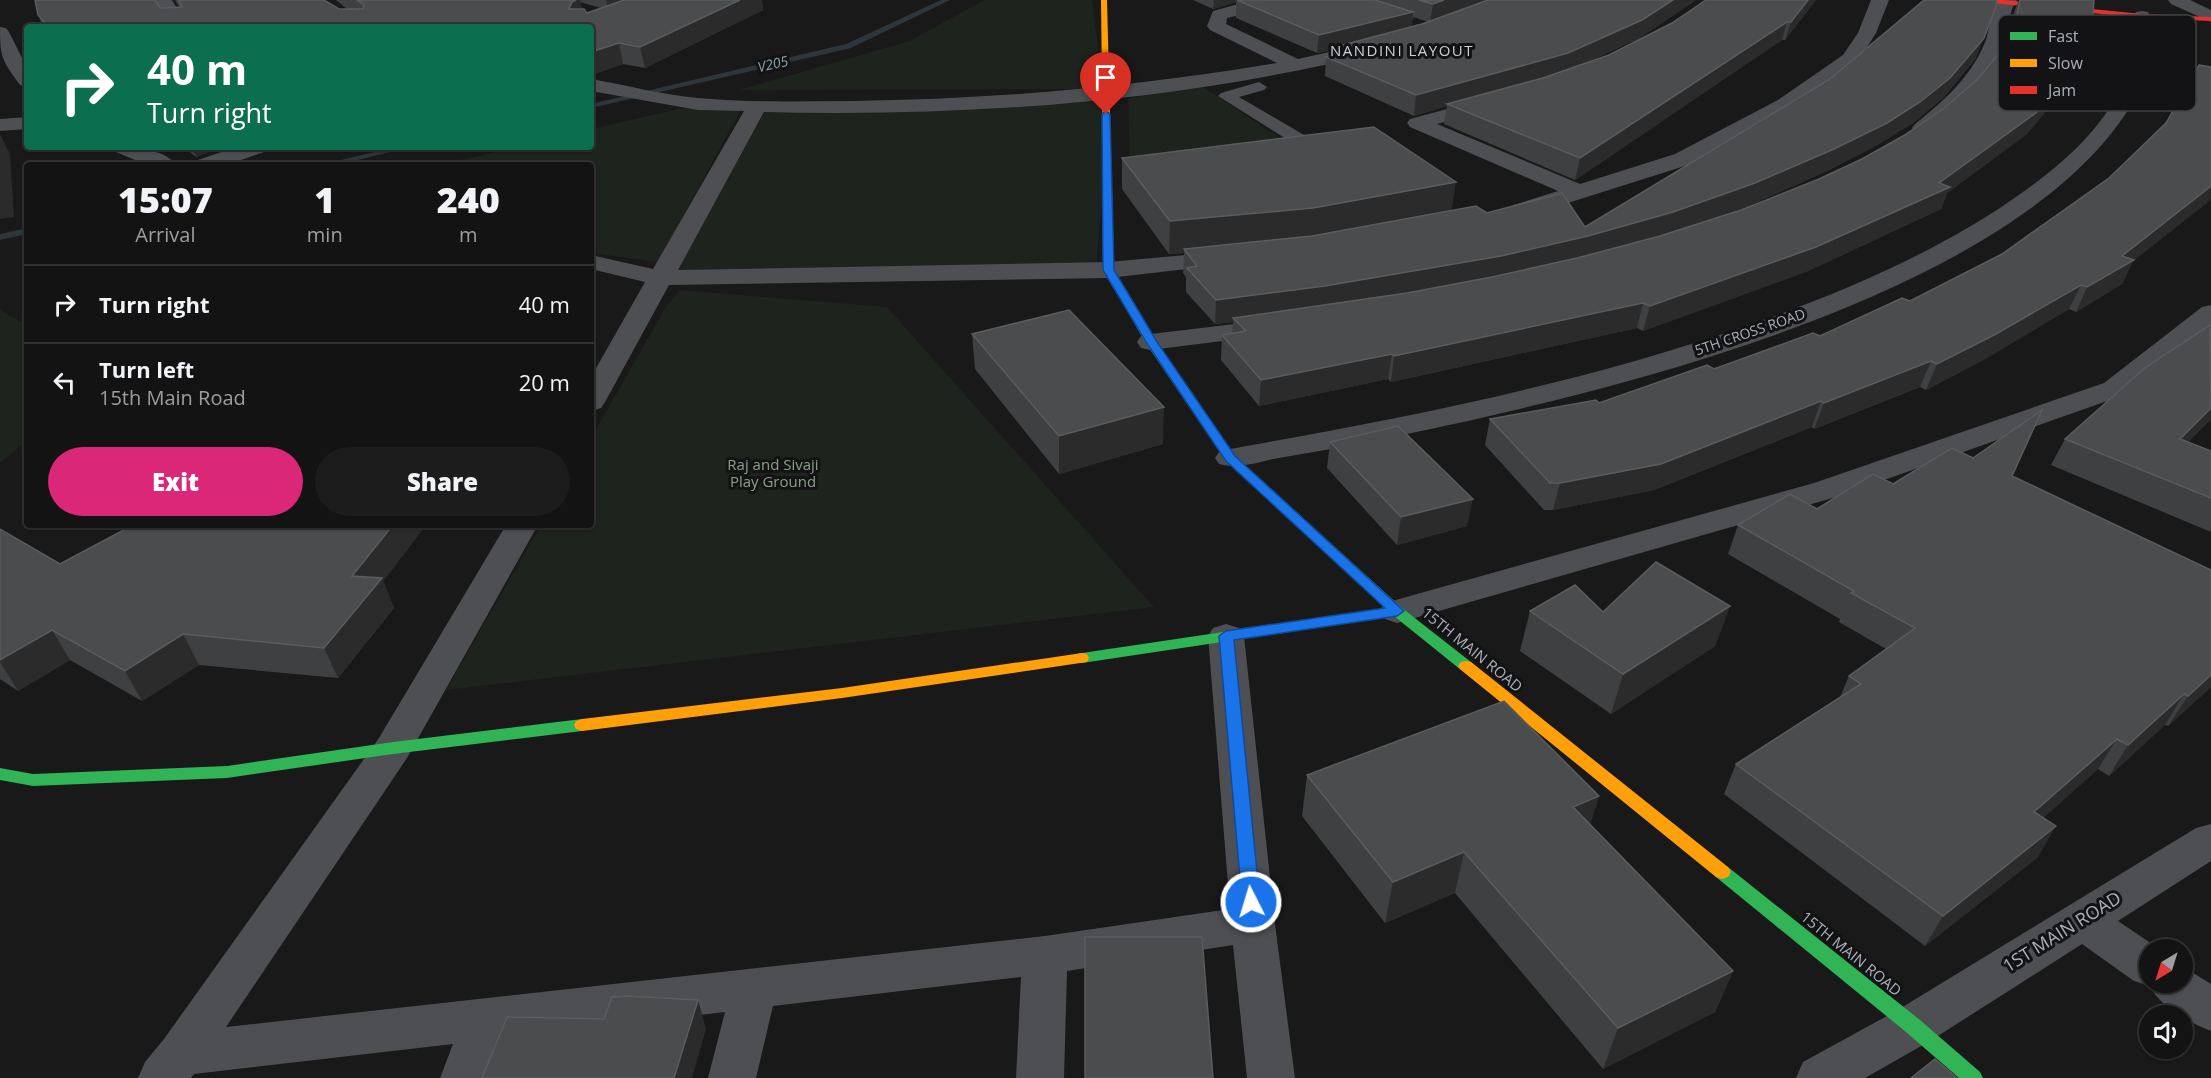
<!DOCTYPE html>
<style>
:root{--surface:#131313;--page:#1c1c1c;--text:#f1f3f6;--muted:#9d9ea0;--line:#323233;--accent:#db2777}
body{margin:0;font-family:"Open Sans",sans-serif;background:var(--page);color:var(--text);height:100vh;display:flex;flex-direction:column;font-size:22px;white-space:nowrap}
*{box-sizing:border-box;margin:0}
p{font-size:20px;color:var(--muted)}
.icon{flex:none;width:33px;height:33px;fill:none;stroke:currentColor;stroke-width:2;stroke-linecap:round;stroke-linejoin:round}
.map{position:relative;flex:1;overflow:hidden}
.drawer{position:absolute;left:24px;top:162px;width:570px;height:366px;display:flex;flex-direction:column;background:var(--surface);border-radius:6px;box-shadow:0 2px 4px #0004,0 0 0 2px var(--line)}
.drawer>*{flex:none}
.top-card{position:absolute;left:24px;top:24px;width:570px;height:126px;border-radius:6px;box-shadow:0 2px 4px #0004,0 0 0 2px var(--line);background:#0b6e4f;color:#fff;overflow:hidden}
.needle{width:39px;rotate:218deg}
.buttons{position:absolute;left:2139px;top:939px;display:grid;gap:12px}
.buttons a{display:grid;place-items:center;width:54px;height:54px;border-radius:50%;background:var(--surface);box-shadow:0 2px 4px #0004,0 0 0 2px var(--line);font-size:30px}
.pin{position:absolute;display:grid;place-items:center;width:51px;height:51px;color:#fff;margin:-62px -26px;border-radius:50% 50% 50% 0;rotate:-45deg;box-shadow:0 0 6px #0007}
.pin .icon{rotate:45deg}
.me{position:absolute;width:66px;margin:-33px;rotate:355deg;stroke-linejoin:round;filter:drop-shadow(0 0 4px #0008)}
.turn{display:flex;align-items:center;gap:21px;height:126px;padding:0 24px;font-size:27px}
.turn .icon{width:78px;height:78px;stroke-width:2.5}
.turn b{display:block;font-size:42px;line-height:51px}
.eta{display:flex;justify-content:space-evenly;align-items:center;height:102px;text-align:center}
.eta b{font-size:36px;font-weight:800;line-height:42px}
.cta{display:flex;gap:12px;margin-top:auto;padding:12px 24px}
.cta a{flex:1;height:69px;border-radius:36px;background:var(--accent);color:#fff;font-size:24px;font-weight:800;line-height:69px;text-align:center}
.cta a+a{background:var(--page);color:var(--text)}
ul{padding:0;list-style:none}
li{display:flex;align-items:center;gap:18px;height:78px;padding:0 24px;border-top:2px solid var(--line)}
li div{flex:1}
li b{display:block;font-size:22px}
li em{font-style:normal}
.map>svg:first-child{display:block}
.green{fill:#1d231d}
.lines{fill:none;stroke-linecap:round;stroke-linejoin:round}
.stream{fill:#2d363a;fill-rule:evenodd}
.lane{fill:#4d4f52;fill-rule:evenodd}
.street{fill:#4d4f52;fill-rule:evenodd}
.fast{fill:#30b455;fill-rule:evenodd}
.slow{fill:#ff9f0a;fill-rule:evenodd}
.jam{fill:#e5322d;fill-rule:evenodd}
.wall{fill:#3f4041;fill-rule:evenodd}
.shaded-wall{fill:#2b2b2c}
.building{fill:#4b4c4e;stroke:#5a5c5e;stroke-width:1.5}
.route{fill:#1a73e8;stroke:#114b97;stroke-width:1.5}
.labels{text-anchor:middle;stroke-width:6;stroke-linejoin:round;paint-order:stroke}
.far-water-label{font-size:14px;font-style:italic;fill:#86a3b0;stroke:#131315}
.far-street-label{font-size:14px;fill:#abb1b8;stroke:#131315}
.far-quarter-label{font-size:15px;letter-spacing:1.5px;fill:#ccd0d5;stroke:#131315}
.park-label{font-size:15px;fill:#87a284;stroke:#131315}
.street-label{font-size:15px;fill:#abb1b8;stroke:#131315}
.near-street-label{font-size:18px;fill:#abb1b8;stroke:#131315}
.key{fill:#131315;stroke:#414246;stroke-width:1.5}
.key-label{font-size:16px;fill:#abb1b8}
</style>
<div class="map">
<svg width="2211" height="1078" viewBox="0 0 2211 1078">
<rect width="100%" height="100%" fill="#191919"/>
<path class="green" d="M984 0H1092L1104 89 739 90 910 41Z
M1200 85 1288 143 1130 166 1128 99Z
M1111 95 1096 267 676 271 767 108C883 114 996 112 1111 95Z
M683 108 741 110 658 262 591 253V165H440L516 147H591V129Z
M680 290 887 307 1154 607 446 690 541 525H591V438L667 305Z
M0 310 27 325V440L0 463Z"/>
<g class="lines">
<path class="stream" d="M941 0H950L851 48 591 108V104L846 44Z
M395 147H411L337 165H321Z
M27 228V234L0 240V234Z"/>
<path class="lane" d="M1259 82 1267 87 1264 90 1239 97 1316 142 1318 146 1316 150H1304L1218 96 1221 93Z"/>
<path class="street" d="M154 0H172L188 27H170Z
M1253 0H1287L1284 4 1227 18 1226 24 1298 59 1369 43 1376 45 1378 49 1376 53C1176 102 970 117 764 112L678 270 1109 262 1229 251 1238 253 1241 258 1238 263 1109 278 669 285 605 402 601 408 591 411V377L645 282 591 269V255L653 269 744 111 698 110 591 91V79C626 85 663 95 698 98 749 103 802 101 853 101 997 99 1134 87 1277 63L1210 30 1207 26 1213 11Z
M1871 0H1889L1876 33 1857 63 1792 108 1691 164 1530 215 1522 217 1514 215 1510 210 1514 205 1558 191 1410 127 1407 123 1410 119 1488 98 1495 100 1498 104 1495 108 1437 124 1580 184 1675 154 1778 100 1843 55 1858 33Z
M1996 0H2017C2008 12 2009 29 2003 44 1992 69 1946 140 1915 132L1912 128 1915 124C1944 101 1972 76 1986 40 1990 27 1990 11 1996 0Z
M2168 0H2190L2211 10V22L2171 4Z
M2142 11 2148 12C2161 35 2145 81 2133 102 2016 300 1590 397 1377 440 1342 447 1308 453 1273 459 1256 463 1237 469 1219 464L1215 458 1219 452 1230 449C1404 418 1579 384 1746 326 1833 296 1919 260 1997 210 2051 174 2111 129 2130 64 2134 48 2134 32 2133 16L2136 12Z
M0 27 6 28 9 32 27 68V87L20 85C2 60 0 58 0 27Z
M27 117V129L0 131V119Z
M113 147C132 147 164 148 176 165H147L116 152Z
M236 147H267L264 152 227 165H195L198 160Z
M2211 305V326L2124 395 1836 497 1397 623 1385 619 1379 611 1385 603 1814 483 2104 383 2202 307Z
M1276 319 1285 321 1289 327 1285 333 1151 350 1141 348 1137 342 1141 336 1151 334Z
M506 525H538L407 758 226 1027 1045 936 1230 909 1208 636 1213 628 1226 624 1239 628 1244 636 1275 924 1295 1078H1247L1233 945 1067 971 1064 1078H1016L1021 977 773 1006 756 1078H708L725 1012 504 1038 488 1078H440L453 1044 194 1074 191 1078H138L145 1062 164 1039 379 738Z
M2211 824V861L2118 921 2161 950H2150V982H2182V966L2211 984V1031C2190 1023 2160 1007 2150 986L2134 981 2082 944 1930 1041 1865 1078H1796L1803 1062 1896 1011 2196 828Z"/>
<path class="fast" d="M1109 262 1114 265V270L1157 342 1234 455 1402 608 1471 662 1474 666 1471 670H1461L1394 616 1082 663 1077 662 1075 658 1077 654 1082 653 1385 608 1226 461 1145 342 1104 270V265Z
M582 719 588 721 590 725 588 729 582 731 393 754 227 778 33 786 0 780V768L33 774 227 766 393 742Z
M1722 865 1728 867 1920 1020 1980 1072 1983 1078H1959L1906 1032 1716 877 1713 872 1716 867Z"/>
<path class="slow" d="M1101 0H1107L1114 265 1109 268 1104 265Z
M1082 653 1087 654 1089 658 1087 662 842 698 582 731 576 729 574 725 576 721 582 719 842 688Z
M1466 661 1471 662 1728 867 1731 872 1728 877 1722 879 1716 877 1461 670 1458 666 1461 662Z"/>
<path class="jam" d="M1979 0H2003L2142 14 2211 17V21L2142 18 1982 2Z"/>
</g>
<path class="wall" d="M175 0H324L339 9H347L337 1 336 0H762L763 10 645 68 623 64 591 75V27H43L38 15 179 7ZM580 2 601 8 587 13 582 9Z
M1193 0H1696L1638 39 1578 66 1816 0 1785 40H1782L1575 180 1444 124 1447 106 1414 116 1325 76 1326 57 1343 53V47L1317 53 1236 18V2L1213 9ZM1413 17 1428 22 1411 26Z
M2019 0H2094L2084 50 2080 57 2083 58 2074 77 2027 134 1947 193 1941 209 1808 271 1643 331 1637 328 1391 382 1388 379 1259 406 1221 360 1222 335 1232 333 1233 322 1215 324 1186 292V277L1183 273 1184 253 1169 254 1122 189V157L1452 210 1487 213 1585 227 1976 58 1943 98 1913 123 1879 144 1827 171 1748 206 1696 224 1741 210 1819 179 1862 159 1903 136 1942 110 1977 80 2000 52 2010 31 2014 12Z
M183 147H221L196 157Z
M2209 201 2133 261 2122 284 2076 312 2069 309 1985 359 1926 390 1920 387 1814 429 1812 427 1654 490 1553 510H1544L1485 445 1490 419 1599 403 1820 336 1910 301Z
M2211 325V419L2188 442 2211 451V532L2051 465 2065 439Z
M972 334 1163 444 1059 474 975 369Z
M1330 442 1467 526 1397 545 1327 468Z
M2012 476 2211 570V687L2168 726 2165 725 2109 776 2098 769 2043 818 2038 857 1925 946 1724 794 1736 764 1840 697 1849 676 1886 649 1839 622 1840 619 1728 554 1738 525 1817 509 1893 484Z
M133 525H426L383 581 394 608 338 678 199 665 142 701 70 660 18 691 0 679V529L60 564Z
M1730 606 1715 646 1611 714 1520 651 1530 611 1603 612Z
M1307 775 1599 796 1590 824 1733 971 1715 1012 1603 1069 1455 893 1385 923 1302 816Z"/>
<path class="shaded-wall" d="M576 0H580L584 18 569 9 572 2Z
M606 0H636L608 10Z
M740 0H762L763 10 645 68 640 47Z
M1214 0H1244H1237L1236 2 1213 9Z
M1444 0H1487L1430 22 1433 4Z
M1673 0H1696L1638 39 1564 72 1450 105 1447 104V106L1414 116 1416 95Z
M1808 0H1816L1785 40 1791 22Z
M1996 6 1976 58 1943 98 1913 123 1879 144 1827 171 1748 206 1667 235 1582 259 1323 310 1233 318V322L1215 324 1216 300 1588 236Z
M1413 12 1411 30 1343 45V47L1317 53 1319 35Z
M1787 22 1782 40 1575 180 1580 158Z
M2092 31 2084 50 2068 74 2083 58 2074 77 2027 134 1947 193 1941 209 1808 271 1643 331 1650 306 1939 183 2076 56Z
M619 43 623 64 591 75V52Z
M0 134 10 154 14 217 0 219Z
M192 147H221L196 157Z
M1456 182 1451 214 1310 241 1184 249V253L1169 254 1170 221Z
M2211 186V198L2209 201 2133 261 2122 284 2076 312 2087 287 2122 256Z
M2081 285 2069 309 1985 359 1926 390 1937 364Z
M1643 303 1637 328 1391 382 1394 356Z
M1392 354 1388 379 1259 406 1261 380Z
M1931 361 1920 387 1814 429 1824 403Z
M1821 401 1812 427 1654 490 1553 510 1560 483Z
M1164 407 1163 444 1059 474V436Z
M2211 408V419L2165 465 2180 439Z
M1473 499 1467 526 1397 545 1401 517Z
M393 525H426L383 581 394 608 338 678 324 648 352 576Z
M1730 606 1715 646 1611 714 1623 674Z
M52 630 70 660 18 691 0 662V660Z
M183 634 199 665 142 701 125 671Z
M2211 675V687L2168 726 2188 696Z
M2184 694 2165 725 2109 776 2128 745Z
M2117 739 2098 769 2016 842 2034 812Z
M1599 796 1586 837 1573 807Z
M2056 826 2038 857 1925 946 1943 916Z
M1464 852 1455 893 1385 923 1393 882Z
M1733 971 1715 1012 1603 1069 1618 1028Z
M698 1000 706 1029 692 1078H674Z"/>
<path class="building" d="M35 0H155L160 8 182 7 178 0H324L339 9H363L364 5 357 0H576L572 2 569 9H584L587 13 624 0H740L640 47 619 43 591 52V27H49L38 15Z
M1237 0H1375L1413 12 1319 35Z
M1419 0H1444L1433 4Z
M1488 0H1673L1642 20 1568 53 1416 95 1326 57 1356 50 1343 45 1422 24Z
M1706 0H1808L1791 22H1787L1580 158 1447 104 1543 78 1609 55 1672 23Z
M1924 0H1997L1996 6 1984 38 1950 78 1920 102 1887 123 1834 149 1755 183 1673 212 1588 236 1501 256 1325 286 1216 300 1187 268 1197 266 1184 249 1312 236 1476 206 1487 213 1562 193 1585 227 1830 79Z
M2020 0H2094L2092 31 2076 56 2083 58 2036 113 1939 183 1950 187 1816 247 1650 306 1643 303 1394 356 1392 354 1261 380 1222 335 1246 331 1233 318 1407 293 1492 277 1577 258 1660 236 1741 210 1819 179 1862 159 1903 136 1942 110 1977 80 2000 52 2016 19Z
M2199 65 2211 67V186L2122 256 2134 260 2087 287 2081 285 1996 334 1937 364 1931 361 1824 403 1821 401 1661 464 1560 483H1550L1490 419 1596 400 1599 403 1707 365 1714 369 1813 333 1820 336 1902 298 1910 301 2002 254 2109 178 2166 123Z
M1374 127 1456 182 1313 208 1170 221 1122 158Z
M1069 310 1164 407 1059 436 972 334Z
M2210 325 2211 408 2180 439 2211 451V498L2065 439 2146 367Z
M2042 410 2012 476 2211 570V675L2188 696 2184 694 2128 745 2117 739 2034 812 2056 826 1943 916 1736 764 1861 684 1849 676 1915 628 1851 593 1854 591 1738 525 1790 494 1817 509 1873 474 1893 484 1952 448 1973 458Z
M1398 426 1473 499 1401 517 1330 442Z
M133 525H393L352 576 382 578 324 648 183 634 125 671 52 630 0 660V529L60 564Z
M1656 562 1730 606 1623 674 1530 611 1575 585 1603 612Z
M1504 701 1599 796 1573 807 1733 971 1618 1028 1464 852 1393 882 1307 775Z
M1085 937H1202L1213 1078H1085Z
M627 996 698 1000 674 1078H482L507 1017 604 1019 612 997Z
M1935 1059 1957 1078H1911Z"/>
<path class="route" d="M1106 111 1110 114 1114 270 1157 342 1235 456 1404 611 1397 616 1234 640 1260 902 1258 907 1251 909 1245 907 1242 902 1219 636 1226 631 1385 608 1226 461 1146 342 1103 270 1102 114Z"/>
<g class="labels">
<g class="far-water-label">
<text transform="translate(773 64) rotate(-13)" y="5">V205</text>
</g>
<g class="far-street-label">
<text transform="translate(1750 332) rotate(-19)" y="5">5TH CROSS ROAD</text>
</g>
<g class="far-quarter-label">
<text x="1402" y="56">NANDINI LAYOUT</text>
</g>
<g class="park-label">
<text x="773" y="470">Raj and Sivaji<tspan x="773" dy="17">Play Ground</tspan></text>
</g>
<g class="street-label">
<text transform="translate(1472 650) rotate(39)" y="5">15TH MAIN ROAD</text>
<text transform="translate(1851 954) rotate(39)" y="5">15TH MAIN ROAD</text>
</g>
<g class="near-street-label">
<text transform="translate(2062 932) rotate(-32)" y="6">1ST MAIN ROAD</text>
</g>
</g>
<rect x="1998" y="15" width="198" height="96" rx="9" class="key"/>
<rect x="2010" y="32" width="27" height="8" fill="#30b455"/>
<rect x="2010" y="59" width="27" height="8" fill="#ff9f0a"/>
<rect x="2010" y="86" width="27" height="8" fill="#e5322d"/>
<g class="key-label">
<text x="2048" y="42">Fast</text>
<text x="2048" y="69">Slow</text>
<text x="2048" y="96">Jam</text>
</g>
</svg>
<div class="buttons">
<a><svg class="needle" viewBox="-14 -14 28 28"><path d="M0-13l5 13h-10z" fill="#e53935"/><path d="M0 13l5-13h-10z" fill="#9d9ea0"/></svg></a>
<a><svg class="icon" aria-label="sound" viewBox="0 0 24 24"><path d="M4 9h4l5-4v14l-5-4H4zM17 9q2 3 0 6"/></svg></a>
</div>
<div class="pin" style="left:1106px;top:114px;background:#d93025"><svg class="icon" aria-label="arrive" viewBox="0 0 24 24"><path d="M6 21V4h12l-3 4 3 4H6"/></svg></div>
<svg class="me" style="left:1251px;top:902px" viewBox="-20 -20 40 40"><circle r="17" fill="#1a73e8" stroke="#fff" stroke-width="3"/><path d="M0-11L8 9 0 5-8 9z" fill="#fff"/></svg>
<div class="top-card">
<div class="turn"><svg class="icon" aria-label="right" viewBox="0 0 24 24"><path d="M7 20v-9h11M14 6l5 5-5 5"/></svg><div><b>40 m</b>Turn right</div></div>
</div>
<section class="drawer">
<div class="eta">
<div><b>15:07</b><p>Arrival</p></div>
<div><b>1</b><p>min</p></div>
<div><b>240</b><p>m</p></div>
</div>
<ul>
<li><svg class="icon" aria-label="right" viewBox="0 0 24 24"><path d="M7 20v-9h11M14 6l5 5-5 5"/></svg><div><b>Turn right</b></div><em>40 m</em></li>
<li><svg class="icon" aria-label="left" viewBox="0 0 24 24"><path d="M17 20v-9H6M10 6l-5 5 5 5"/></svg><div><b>Turn left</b><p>15th Main Road</p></div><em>20 m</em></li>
</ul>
<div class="cta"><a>Exit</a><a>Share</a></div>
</section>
</div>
